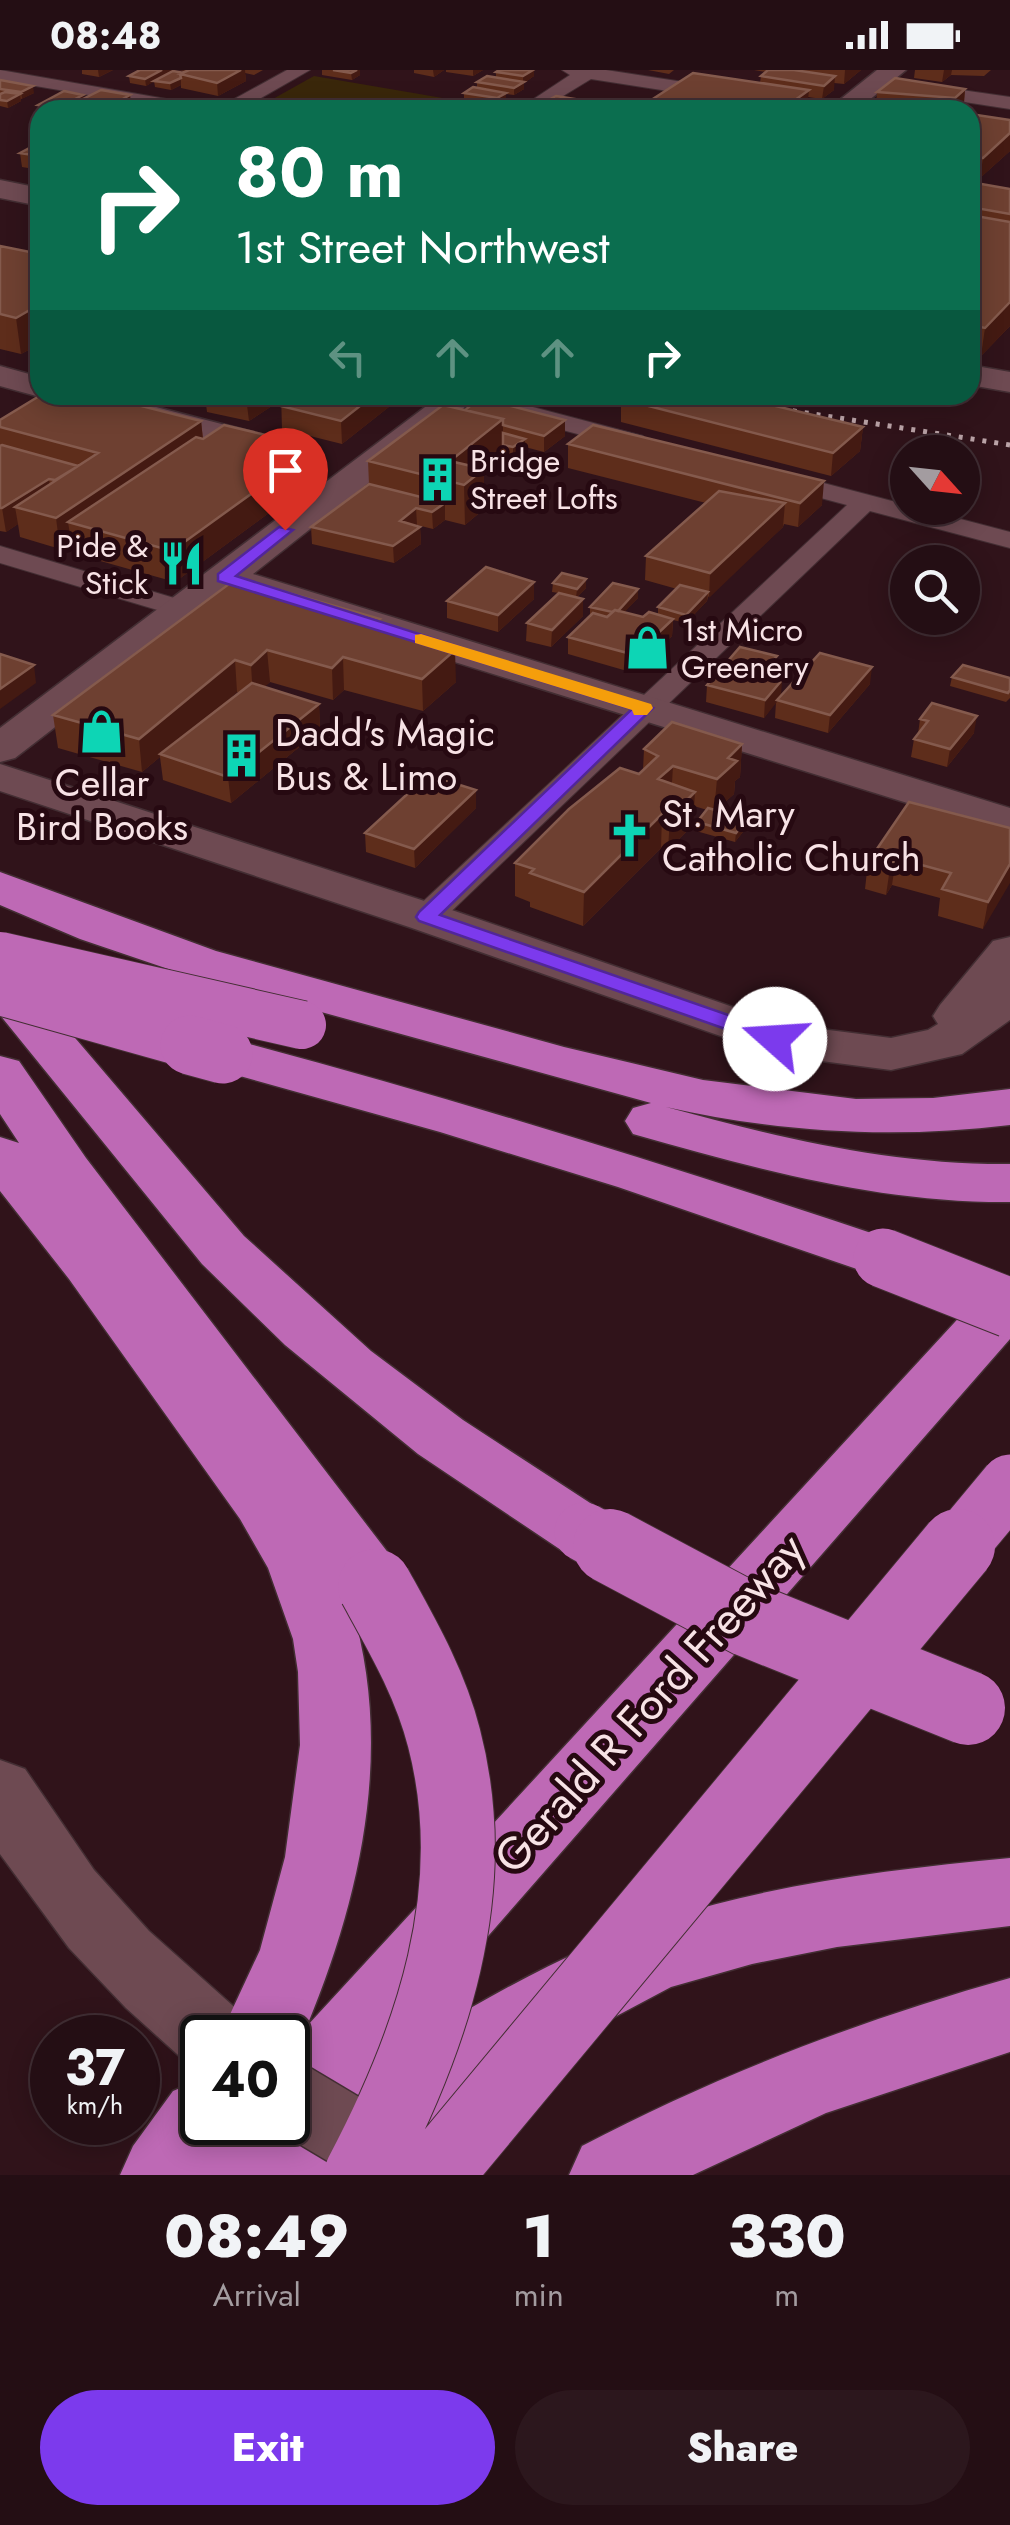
<!DOCTYPE html>
<style>
:root{--surface:#240e14;--page:#2c171d;--text:#f1f3f6;--muted:#a39ca0;--line:#412e34;--accent:#7c3aed}
body{margin:0;font-family:Jost,sans-serif;background:var(--page);color:var(--text);height:100vh;display:flex;flex-direction:column;font-size:38px;white-space:nowrap}
*{box-sizing:border-box;margin:0}
p{font-size:32px;color:var(--muted)}
.icon{flex:none;width:55px;height:55px;fill:none;stroke:currentColor;stroke-width:2;stroke-linecap:round;stroke-linejoin:round}
.map{position:relative;height:2105px;overflow:hidden}
.details{display:flex;flex-direction:column;background:var(--surface);flex:1}
.details>*{flex:none}
.banner{position:absolute;left:30px;top:30px;width:950px;height:305px;border-radius:30px;box-shadow:0 5px 25px #0003,0 0 0 2px var(--line);background:#0b6e4f;color:#fff;overflow:hidden}
.needle{width:65px;rotate:117deg}
.fabs{position:absolute;left:890px;top:365px;display:grid;gap:20px}
.fabs a{display:grid;place-items:center;width:90px;height:90px;border-radius:50%;background:var(--surface);box-shadow:0 5px 25px #0003,0 0 0 2px var(--line);font-size:50px}
.speed{position:absolute;left:30px;top:1945px;display:flex;gap:20px;font-size:50px;font-weight:700;text-align:center}
.speed>*{display:grid;place-content:center;width:130px;height:130px;border-radius:50%;background:var(--surface);box-shadow:0 5px 25px #0003,0 0 0 2px var(--line);line-height:1}
.speed small{font-size:25px;font-weight:400}
.speed .limit{border:5px solid #111;border-radius:15px;background:#fff;color:#111}
.pin{position:absolute;display:grid;place-items:center;width:85px;height:85px;color:#fff;margin:-102px -42px;border-radius:50% 50% 50% 0;rotate:-45deg;box-shadow:0 0 10px #0007}
.pin .icon{rotate:45deg}
.me{position:absolute;width:110px;margin:-55px;rotate:289deg;stroke-linejoin:round;filter:drop-shadow(0 0 8px #0008)}
.turn{display:flex;align-items:center;gap:35px;height:210px;padding:0 40px;font-size:45px}
.turn .icon{width:130px;height:130px;stroke-width:2.5}
.turn b{display:block;font-size:70px;line-height:85px}
.lanes{display:flex;align-items:center;height:95px;padding:0 40px;background:#0003;justify-content:center;gap:50px;direction:ltr}
.lanes .off{opacity:.35}
.eta{display:flex;justify-content:space-evenly;align-items:center;height:170px;text-align:center}
.eta b{font-size:60px;font-weight:800;line-height:70px}
.button{display:flex;gap:20px;margin-top:auto;padding:20px 40px}
.button a{flex:1;height:115px;border-radius:60px;background:var(--accent);color:#fff;font-size:40px;font-weight:800;line-height:115px;text-align:center}
.button a+a{background:var(--page);color:var(--text)}
.status{display:flex;justify-content:space-between;align-items:center;height:70px;padding:0 50px;background:var(--surface);direction:ltr}
.status svg{height:28px;fill:currentColor}
.map>svg:first-child{display:block}
.green{fill:#3a270a}
.lines{fill:none;stroke-linecap:round;stroke-linejoin:round}
.street-casing{stroke:#432e33;stroke-width:2}
.secondary-casing{stroke:#432e33;stroke-width:3}
.highway-casing{stroke:#432e33;stroke-width:3}
.street{fill:#6e4a52;fill-rule:evenodd}
.secondary{fill:#6e4a52;fill-rule:evenodd}
.highway{fill:#be69b5;fill-rule:evenodd}
.rail{stroke:#baa3a7;stroke-width:5;stroke-dasharray:4 8;stroke-linecap:butt}
.secondary-bridge-casing{stroke:#432e33;stroke-width:74;stroke-linecap:butt}
.highway-bridge-far2-casing{stroke:#432e33;stroke-width:50;stroke-linecap:butt}
.highway-bridge-far1-casing{stroke:#432e33;stroke-width:61;stroke-linecap:butt}
.highway-bridge-casing{stroke:#432e33;stroke-width:76;stroke-linecap:butt}
.secondary-bridge{stroke:#6e4a52;stroke-width:71}
.highway-bridge-far2{stroke:#be69b5;stroke-width:48}
.highway-bridge-far1{stroke:#be69b5;stroke-width:59}
.highway-bridge{stroke:#be69b5;stroke-width:74}
.wall{fill:#5e2d1b;fill-rule:evenodd}
.shaded-wall{fill:#441a12}
.building{fill:#6e4031;stroke:#845a4d;stroke-width:2.5}
.route{fill:#7c3aed;stroke:#51269a;stroke-width:2.5}
.slow{fill:#f59e0b}
.labels{text-anchor:middle;stroke-width:10;stroke-linejoin:round;paint-order:stroke}
.far-poi-label{font-size:32px;fill:#f7e2e5;stroke:#260911;text-anchor:start}
.poi-label{font-size:38px;fill:#f7e2e5;stroke:#260911;text-anchor:start}
.near-street-label{font-size:45px;fill:#f7e2e5;stroke:#260911}
</style>
<div class="status"><b>08:48</b><svg viewBox="0 0 49 12"><path d="M0 12V9h3v3zM5 12V6h3v6zM10 12V3h3v9zM15 12V0h3v12zM26 1h20v11H26zM47 4h2v5h-2z"/></svg></div>
<div class="map">
<svg width="1010" height="2105" viewBox="0 0 1010 2105">
<rect width="100%" height="100%" fill="#30131a"/>
<path class="green" d="M314 6 507 39 515 40H253Z"/>
<g class="lines">
<defs>
<path id="street" d="M0 0 218 38 287 0H310L240 40H177L0 10Z
M562 0H606L825 34 835 40H789L591 9 540 40H517L570 5Z
M913 13 1010 27V39L906 23V15Z
M487 325 643 366 647 371 634 379 453 331 450 326Z
M774 400 1010 462V478L870 441 438 854H414L409 847 414 840 847 435 765 413 761 408Z
M0 476 191 533 195 539 191 545 181 547 0 493Z"/>
<path id="secondary" d="M877 0H906L857 40H827Z
M0 110 40 118V136L0 128Z
M970 295 1010 302V322L970 315Z
M0 296 40 307V325H49L40 327 0 316Z
M54 325H110L295 373 300 381 295 389 282 392 59 332Z
M441 325H480L253 504 1010 738V765L230 522 15 688 0 692V658Z
M0 694 443 837 782 954 891 968 928 960 938 954 933 946 940 935 993 871 1010 867V950L962 984 891 1000 775 985 409 857 0 721Z
M0 1690 25 1699 94 1800 149 1861 241 1943 252 1968H202V1999L187 1993 126 1938 69 1878 0 1784Z"/>
<path id="highway" d="M0 802 216 881 564 977 703 1010 856 1029 933 1028 1010 1019V1055C893 1069 782 1063 666 1037 780 1068 891 1095 1010 1094V1132C879 1133 757 1099 633 1064L625 1051 633 1038 651 1033 180 903 80 869 0 835Z
M0 896 18 901 244 1166 371 1281 463 1350 607 1444 617 1462 607 1480 584 1488 561 1480 418 1384 285 1275 202 1194 0 945Z
M223 967C453 1028 679 1098 904 1174L912 1188 904 1202 883 1208 618 1117 440 1062 204 996 196 984 204 972Z
M0 986 19 991 86 1088 399 1497 409 1516 399 1535 375 1543 351 1535C394 1676 362 1823 307 1956L989 1215 1010 1209V1269L371 2000C457 1943 568 1878 667 1848 779 1813 894 1799 1010 1788V1856L837 1877 752 1894 671 1917 502 2007 363 2105H120L133 2076 173 2021 202 2009V2052H288V1968H219L260 1880 285 1787 300 1675 298 1602 293 1569 268 1498 240 1449 69 1209 0 1121V1067L19 1073 0 1044Z
M1010 1908V1982L826 2043 693 2105H569L582 2076C719 2004 861 1950 1010 1908Z"/>
</defs>
<use href="#street" class="street-casing"/>
<use href="#secondary" class="secondary-casing"/>
<use href="#highway" class="highway-casing"/>
<use href="#street" class="street"/>
<use href="#secondary" class="secondary"/>
<use href="#highway" class="highway"/>
<path class="rail" d="M769 337 1010 375"/>
<defs>
<path id="secondary-bridge" d="M288 2026 402 2094"/>
<path id="highway-bridge-far2" d="M0 886 302 955
M0 921 199 977"/>
<path id="highway-bridge-far1" d="M190 975 223 984
M883 1188 1010 1238
M584 1462 615 1479
M956 1479 1010 1414"/>
<path id="highway-bridge" d="M610 1476 749 1550 968 1638
M361 2105C432 1971 484 1821 444 1668 430 1613 402 1565 375 1516
M435 2105 958 1476"/>
</defs>
<use href="#secondary-bridge" class="secondary-bridge-casing"/>
<use href="#highway-bridge-far2" class="highway-bridge-far2-casing"/>
<use href="#highway-bridge-far1" class="highway-bridge-far1-casing"/>
<use href="#highway-bridge" class="highway-bridge-casing"/>
<use href="#secondary-bridge" class="secondary-bridge"/>
<use href="#highway-bridge-far2" class="highway-bridge-far2"/>
<use href="#highway-bridge-far1" class="highway-bridge-far1"/>
<use href="#highway-bridge" class="highway-bridge"/>
</g>
<path class="wall" d="M82 0H113L99 7 82 4Z
M172 0 184 3 186 1 178 0H263L254 5 245 3 246 11 218 26 181 18V15L171 20 155 17 154 11 146 16 130 13 129 6Z
M322 0H360V5L352 10 322 5Z
M414 0H444L434 7 414 3Z
M446 0H483L473 6 446 2Z
M534 0V6L524 13V19L514 25 506 24V29L497 35 464 30V23L477 18V12L496 8V2Z
M648 0H674L669 4Z
M754 0H861L844 14 834 13V20L822 29 808 27 807 40H645V34L760 13 761 6 766 2Z
M915 0H991L984 6 951 5 942 12 914 8Z
M0 10 34 23 21 29V31L8 38 0 36Z
M965 19 964 32 955 40H929L876 36 877 22Z
M83 29 132 39 72 40 71 38 67 40H40V42L38 41V35Z
M970 43 1010 50V81L980 108H970Z
M40 76V100L22 97 20 83Z
M970 112 1010 119V256L981 286 970 284Z
M0 176 40 184V274L21 284 0 279Z
M281 325H404L342 374 282 359Z
M205 326 275 334 249 351 207 342Z
M621 329 863 357 860 381 831 406 621 352Z
M443 335 565 366 544 382 525 377 513 386 503 383V388L484 403V439L465 455 445 450 433 459 417 455 416 456 420 457 421 474 394 493 312 474 311 457 369 414 368 391Z
M0 350 201 351 203 369 316 377 318 407 175 512 72 483 71 471 60 479 20 467 18 454 6 462 0 461Z
M568 374 822 435 798 457 784 454 783 457 708 527 707 531 686 553 673 550 672 566 634 603 568 584V567L590 546V537L638 519V528L624 542 643 547 658 545V537L677 519 645 510 646 486 706 433 568 398Z
M237 508 380 549V559L456 612 423 641 344 620 333 630 270 612 264 617 319 634 320 660 231 733 163 710 160 687 142 702 58 678 53 645ZM237 622 239 623 207 648Z
M534 512V529L498 562 447 548V531Z
M553 513 586 518 576 528 583 529V546L551 577 526 571 527 553 559 523 552 522Z
M775 603 772 607 781 626 870 614 828 663 775 648 776 632 764 648 706 632 707 615Z
M952 607 1010 608V628L1006 632 950 616Z
M920 649 974 663 947 697 911 687 914 669 918 664Z
M742 674 740 707 735 711 734 724 716 740 746 758 735 772 696 761 697 752 707 740 694 736 693 755 668 780 661 778 583 856 530 837V832L515 826V793L639 704 643 700 644 679Z
M476 720V738L415 798 366 782 365 763Z
M1010 758 983 859 938 846 940 828 892 815 886 825 865 819 868 792Z"/>
<path class="shaded-wall" d="M98 0H113L99 7Z
M162 0H172V2L146 16 145 9Z
M241 0H245L246 11 218 26 217 13Z
M357 0H360V5L352 10 351 3Z
M433 0H444L434 7Z
M473 0H483L473 6Z
M534 0V6L524 13V19L514 25V18L523 12V6Z
M845 0H861L844 14Z
M944 0H952L951 5 942 12Z
M835 6 834 20 822 29 824 16Z
M181 8V15L171 20 170 13Z
M33 16 34 23 22 29 21 22Z
M965 19 964 32 953 40 955 28Z
M809 20 807 40H781Z
M506 23V29L497 35V28Z
M20 24 21 31 8 38 7 31Z
M83 25 84 31 71 35V38L67 40H57V38Z
M130 25 132 39 110 40V36Z
M1010 63V81L980 108 983 88Z
M1010 232V256L981 286 985 258Z
M40 234V274L21 284 16 248Z
M263 325H274L275 334 249 351 247 335Z
M374 325H404L342 374 341 351Z
M503 349V388L484 403V439L465 455 464 415 450 391Z
M565 350V366L544 382V366Z
M201 351 204 380 68 452 71 471 60 479 56 448Z
M863 357 860 381 831 406 833 383Z
M525 369V377L513 386V377Z
M316 377 318 407 175 512 172 481Z
M49 409 52 432 15 437 18 454 6 462 2 438Z
M824 411 822 435 798 457 800 433Z
M445 433V450L433 459 432 442Z
M785 433 783 457 709 528 710 503Z
M416 438 417 455 400 468V451Z
M420 457 421 474 394 493 393 476Z
M586 509V518L576 528 577 519Z
M534 512V529L498 562V545Z
M638 519V528L615 552 616 543Z
M708 522 707 531 686 553V545Z
M583 529V546L551 577 552 560Z
M673 549 672 566 634 603 635 585Z
M267 580 270 612 253 627 251 595Z
M455 580 456 612 423 641 422 609Z
M777 586 775 603 760 622 761 604Z
M343 587 344 620 333 630 332 598Z
M235 590 237 622 163 685 160 684V687L142 702 139 669Z
M34 595 36 613 0 639V619Z
M872 597 870 614 828 663 830 645Z
M782 610 781 627 764 648 765 630Z
M319 634 320 660 231 733 228 707Z
M977 646 974 663 947 697 950 679Z
M742 674 740 707 735 711 734 724 714 742 717 709 728 688Z
M673 696 671 729 658 709Z
M476 720V738L415 798 414 779Z
M695 722 693 755 668 780 670 747Z
M662 744 661 778 583 856 584 822Z
M747 749 746 758 735 772 736 763Z
M896 788 892 815 886 825 890 798Z
M1010 794V813L983 859 988 832Z"/>
<path class="building" d="M140 0H162L145 9 129 6Z
M189 0H241L217 13 180 4Z
M333 0H357L351 3Z
M499 0H533L523 6 496 2Z
M768 0H794L835 6 824 16 761 6Z
M173 1 184 3 180 4 181 8 170 13 154 11Z
M693 3 809 20 781 40H681L645 34Z
M487 6 524 12 514 18 477 12Z
M895 8 965 19 955 28 877 22Z
M0 10 33 16 21 22 0 19Z
M473 17 506 23 497 28 464 23Z
M101 20 130 25 110 36 126 39 96 40 71 35Z
M64 21 83 25 57 38 38 35Z
M5 22 20 24 7 31 0 30V24Z
M556 26 606 34 597 40H530Z
M157 37 175 40H151Z
M970 44 1010 50V63L983 88H970Z
M35 75 40 76V86L20 83Z
M970 112 1010 119V144L970 137Z
M970 145 1010 152V232L985 258 970 255Z
M0 176 40 184V234L16 248 0 244Z
M41 325H98L201 351 56 448 15 437 98 383 0 357V350Z
M207 325H263L247 335 205 326Z
M298 325H374L341 351 281 336Z
M627 325H730L863 357 833 383 621 329Z
M480 328 565 350 544 366 503 355V349L465 340Z
M443 335 503 349 450 391 484 399 464 415 368 391Z
M224 355 316 377 172 481 68 452 196 367 203 369Z
M593 355 824 411 800 433 568 374Z
M503 363 525 369 513 377 503 375Z
M2 375 78 396 55 410 49 409 2 438H0V376Z
M369 414 445 433 432 442 416 438 400 451 420 457 393 476 311 457Z
M719 421 785 433 710 503 646 486Z
M486 497 534 512 498 545 447 531Z
M562 503 586 509 577 519 553 513Z
M237 508 380 549 371 556 455 580 422 609 343 587 332 598 267 580 251 595 235 590 139 669 53 645Z
M613 513 638 519 618 541 615 540 612 542 590 537Z
M680 515 708 522 686 545 658 537Z
M559 523 583 529 552 560 527 553Z
M615 540 643 547 649 542 673 549 635 585 568 567 593 543 607 547Z
M740 577 777 586 761 604 782 610 765 630 707 615Z
M820 583 872 597 830 645 777 630Z
M0 584 34 595 0 619Z
M963 595 1010 608V620L1008 623 952 607Z
M252 613 319 634 228 707 160 684Z
M932 633 977 646 950 679 914 669 928 651 920 649Z
M672 652 742 674 728 688 737 691 717 709 673 696 658 709 695 722 670 747 662 744 584 822 530 803 534 799 515 793 569 739 620 698 639 704 658 686 644 679Z
M428 705 476 720 414 779 365 763Z
M909 732 1010 758V794L988 832 942 819 951 803 896 788 890 798 868 792Z
M708 738 747 749 736 763 697 752Z"/>
<path class="route" d="M279 457 293 460 236 506 653 638 440 845 783 964 786 969 783 974H768L419 851 416 847 419 842 632 639 218 511V504Z"/>
<path class="slow" d="M421 564 651 634 653 638 647 645H634L632 640 415 573V565Z"/>
<defs>
<symbol id="building-bare" viewBox="-9 -9 18 18"><path d="M-4-6H4V6H1V3H-1V6H-4ZM-2.5-4.3h1.7v1.8h-1.7ZM.8-4.3h1.7v1.8H.8ZM-2.5-1h1.7V.8h-1.7ZM.8-1h1.7V.8H.8Z" fill="#0dd5b5" stroke="#260911" stroke-width="2.5" paint-order="stroke"/></symbol>
<symbol id="restaurant-bare" viewBox="-9 -9 18 18"><path d="M-5-6h1v4h1v-4h1v4h1v-4h1v5L-1.5 .5V6h-2V.5L-5-1ZM5-6V6H3V1.5H1.5Q1.5-4 5-6Z" fill="#0dd5b5" stroke="#260911" stroke-width="2.5" paint-order="stroke"/></symbol>
<symbol id="shop-bare" viewBox="-9 -9 18 18"><path d="M-5-2.5h2.3a2.7 3.5 0 0 1 5.4 0H5L5.5 6h-11ZM-1.5-2.5h3a1.5 2.3 0 0 0-3 0Z" fill="#0dd5b5" stroke="#260911" stroke-width="2.5" paint-order="stroke"/></symbol>
<symbol id="church-bare" viewBox="-9 -9 18 18"><path d="M-1.2-6h2.4v3.5h3.3v2.4h-3.3V6h-2.4V-.1h-3.3v-2.4h3.3Z" fill="#0dd5b5" stroke="#260911" stroke-width="2.5" paint-order="stroke"/></symbol>
</defs>
<g fill-rule="evenodd">
<use href="#building-bare" x="406" y="378" width="63" height="63"/>
<use href="#restaurant-bare" x="150" y="462" width="63" height="63"/>
<use href="#shop-bare" x="616" y="546" width="63" height="63"/>
<use href="#shop-bare" x="70" y="630" width="63" height="63"/>
<use href="#building-bare" x="210" y="654" width="63" height="63"/>
<use href="#church-bare" x="598" y="734" width="63" height="63"/>
</g>
<g class="labels">
<g class="far-poi-label">
<text x="470" y="402">Bridge<tspan x="470" dy="37">Street Lofts</tspan></text>
<text x="148" y="487" text-anchor="end">Pide &amp;<tspan x="148" dy="37">Stick</tspan></text>
<text x="681" y="571">1st Micro<tspan x="681" dy="37">Greenery</tspan></text>
</g>
<g class="poi-label">
<text x="275" y="676">Dadd's Magic<tspan x="275" dy="44">Bus &amp; Limo</tspan></text>
<text x="102" y="726" text-anchor="middle">Cellar<tspan x="102" dy="44">Bird Books</tspan></text>
<text x="662" y="757">St. Mary<tspan x="662" dy="44">Catholic Church</tspan></text>
</g>
<g class="near-street-label">
<text transform="translate(649 1633) rotate(-48)" y="16">Gerald R Ford Freeway</text>
</g>
</g>
</svg>
<div class="fabs">
<a><svg class="needle" viewBox="-14 -14 28 28"><path d="M0-13l5 13h-10z" fill="#e53935"/><path d="M0 13l5-13h-10z" fill="#a39ca0"/></svg></a>
<a><svg class="icon" aria-label="search" viewBox="0 0 24 24"><circle cx="10" cy="10" r="6"/><path d="M15 15l6 6"/></svg></a>
</div>
<div class="speed"><div>37<small>km/h</small></div><div class="limit">40</div></div>
<div class="pin" style="left:285px;top:460px;background:#d93025"><svg class="icon" aria-label="arrive" viewBox="0 0 24 24"><path d="M6 21V4h12l-3 4 3 4H6"/></svg></div>
<svg class="me" style="left:775px;top:969px" viewBox="-20 -20 40 40"><circle r="19" fill="#fff"/><path d="M0-13L10 11 0 6-10 11z" fill="#7c3aed"/></svg>
<div class="banner">
<div class="turn"><svg class="icon" aria-label="right" viewBox="0 0 24 24"><path d="M7 20v-9h11M14 6l5 5-5 5"/></svg><div><b>80 m</b>1st Street Northwest</div></div>
<div class="lanes"><svg class="icon off" aria-label="left" viewBox="0 0 24 24"><path d="M17 20v-9H6M10 6l-5 5 5 5"/></svg><svg class="icon off" aria-label="ahead" viewBox="0 0 24 24"><path d="M12 20V5M6 11l6-6 6 6"/></svg><svg class="icon off" aria-label="ahead" viewBox="0 0 24 24"><path d="M12 20V5M6 11l6-6 6 6"/></svg><svg class="icon" aria-label="right" viewBox="0 0 24 24"><path d="M7 20v-9h11M14 6l5 5-5 5"/></svg></div>
</div>
</div>
<section class="details">
<div class="eta">
<div><b>08:49</b><p>Arrival</p></div>
<div><b>1</b><p>min</p></div>
<div><b>330</b><p>m</p></div>
</div>
<div class="button"><a>Exit</a><a>Share</a></div>
</section>
